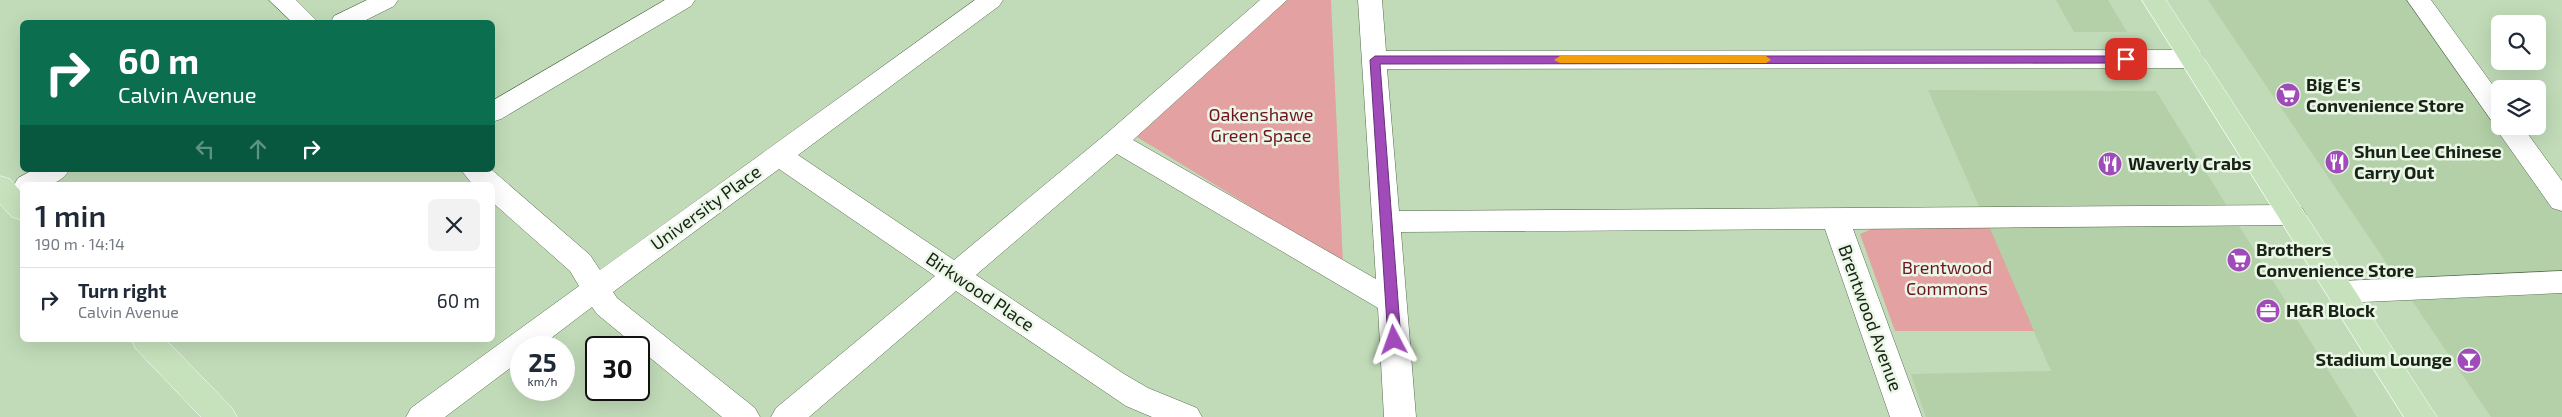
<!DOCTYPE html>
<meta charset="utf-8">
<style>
:root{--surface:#fff;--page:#f2f2f3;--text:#1f2937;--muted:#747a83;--line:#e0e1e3}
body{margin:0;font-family:"Exo 2",sans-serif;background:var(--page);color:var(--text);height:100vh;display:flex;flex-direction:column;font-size:19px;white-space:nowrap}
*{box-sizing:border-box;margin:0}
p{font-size:16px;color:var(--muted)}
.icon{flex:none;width:28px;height:28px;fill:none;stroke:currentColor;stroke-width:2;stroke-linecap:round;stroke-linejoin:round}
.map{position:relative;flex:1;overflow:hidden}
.drawer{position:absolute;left:20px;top:182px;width:475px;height:160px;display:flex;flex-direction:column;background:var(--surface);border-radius:8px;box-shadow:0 5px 20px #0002}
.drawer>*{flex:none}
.banner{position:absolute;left:20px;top:20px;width:475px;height:152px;border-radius:8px;box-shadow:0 5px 20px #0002;background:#0b6e4f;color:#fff;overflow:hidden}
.buttons{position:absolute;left:2491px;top:15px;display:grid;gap:10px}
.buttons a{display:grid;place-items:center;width:55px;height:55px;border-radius:8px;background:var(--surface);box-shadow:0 5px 20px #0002;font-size:25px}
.speed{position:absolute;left:510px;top:336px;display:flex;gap:10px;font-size:25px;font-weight:700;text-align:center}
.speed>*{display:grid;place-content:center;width:65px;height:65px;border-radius:50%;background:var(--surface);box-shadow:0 5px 20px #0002;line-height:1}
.speed small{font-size:12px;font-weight:400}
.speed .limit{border:2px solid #111;border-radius:8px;background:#fff;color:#111}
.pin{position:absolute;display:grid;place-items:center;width:42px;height:42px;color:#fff;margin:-21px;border-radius:10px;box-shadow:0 2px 8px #0006}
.me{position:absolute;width:55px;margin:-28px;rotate:356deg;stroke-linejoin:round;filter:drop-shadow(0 0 4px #0008)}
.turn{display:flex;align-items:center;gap:18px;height:105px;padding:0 15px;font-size:22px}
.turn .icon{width:65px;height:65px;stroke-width:2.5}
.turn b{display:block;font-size:35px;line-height:42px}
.lanes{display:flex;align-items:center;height:48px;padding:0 15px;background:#0003;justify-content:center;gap:25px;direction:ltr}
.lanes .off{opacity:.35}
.round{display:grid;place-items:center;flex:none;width:52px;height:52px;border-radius:8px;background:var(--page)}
.headline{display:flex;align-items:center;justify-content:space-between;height:85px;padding:0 15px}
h1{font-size:30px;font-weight:600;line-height:38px}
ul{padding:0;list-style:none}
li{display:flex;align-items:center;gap:15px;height:65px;padding:0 15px;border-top:1px solid var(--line)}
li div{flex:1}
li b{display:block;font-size:19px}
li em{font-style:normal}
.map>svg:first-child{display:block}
.built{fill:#b3d0a8}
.green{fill:#e3a1a2}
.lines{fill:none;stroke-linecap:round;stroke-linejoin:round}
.minor-casing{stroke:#556c4d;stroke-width:1}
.major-casing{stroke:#fff;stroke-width:1}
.minor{fill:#fff;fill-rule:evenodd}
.major{fill:#c6e2bc;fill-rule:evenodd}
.route{fill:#a04bb9;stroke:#683178}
.slow{fill:#f59e0b}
.labels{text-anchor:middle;stroke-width:5;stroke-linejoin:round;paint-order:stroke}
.poi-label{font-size:18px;font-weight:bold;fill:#182215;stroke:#eaf7e6;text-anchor:start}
.park-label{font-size:18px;fill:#6e1422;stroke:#eaf7e6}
.street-label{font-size:18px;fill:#182215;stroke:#eaf7e6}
</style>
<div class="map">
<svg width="2562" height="417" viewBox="0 0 2562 417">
<rect width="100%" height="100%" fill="#c1dbb8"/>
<path class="built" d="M2056 0H2108L2127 32H2074Z
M2208 0H2418L2500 126 2562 205V417H2491Z
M1928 90 2156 91 2357 417H1926L1911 374 2051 371Z"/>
<path class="green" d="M1287 0H1331L1343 263 1137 137Z
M1989 226 2034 331H1895L1860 234 1876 227Z"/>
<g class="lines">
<defs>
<path id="minor" d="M269 0H296L318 22H292Z
M367 0H398L394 6 362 22H331L334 16Z
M665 0H695L691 6 501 119 492 122V101Z
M975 0H1003L999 6 798 155 954 260 1106 134 1260 0H1287L1133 140 1376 279 1358 0H1382L1386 51 2192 50 2201 53 2204 59 2201 65 2192 68 1387 69 1399 211 2292 205 2302 208 2306 215 2302 222 2292 225 1853 229 1922 417H1890L1825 229 1401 232 1416 417H1384L1378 308 1117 154 976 275 1124 374 1148 388 1197 408 1202 417H1152L1126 406 956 291 809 417H771L776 408 935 276 779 169 613 292 617 298 755 408 760 417H722L597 314 592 307 538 348H521V360L445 417H406L411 408 579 286 570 271 492 202V185H473L461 170H492L590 255 600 270Z
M2407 0H2431L2500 95V126H2522L2562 181V211L2552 208 2499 133 2495 126 2497 122 2491 120Z
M33 170H69C59 188 40 185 22 185V193L18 192 14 185 18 178Z
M2562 271V293L2341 303 2331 300 2327 292 2331 284 2341 281Z"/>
<path id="major" d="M2142 0H2166L2437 417H2404Z
M0 176 10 179 22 193V220L12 217 0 204Z
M132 340H166L232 408 237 417H201L136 349Z"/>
</defs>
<use href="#minor" class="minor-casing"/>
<use href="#major" class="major-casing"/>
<use href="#minor" class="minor"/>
<use href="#major" class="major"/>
</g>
<path class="route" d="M1375 56H2126L2131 59 2126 63 1380 64 1401 340 1394 345 1388 340 1370 60Z"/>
<path class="slow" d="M1560 56H1766L1771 60 1766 63H1560L1554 60Z"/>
<defs>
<symbol id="supermarket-disc" viewBox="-11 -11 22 22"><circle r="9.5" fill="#a04bb9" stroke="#eaf7e6"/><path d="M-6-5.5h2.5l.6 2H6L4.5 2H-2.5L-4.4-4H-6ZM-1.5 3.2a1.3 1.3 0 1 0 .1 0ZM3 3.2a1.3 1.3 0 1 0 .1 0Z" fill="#fff"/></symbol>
<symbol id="restaurant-disc" viewBox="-11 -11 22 22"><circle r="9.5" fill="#a04bb9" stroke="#eaf7e6"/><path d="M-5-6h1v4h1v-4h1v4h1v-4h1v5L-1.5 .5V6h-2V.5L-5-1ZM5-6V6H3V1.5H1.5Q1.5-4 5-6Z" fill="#fff"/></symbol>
<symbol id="office-disc" viewBox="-11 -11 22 22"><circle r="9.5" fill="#a04bb9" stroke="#eaf7e6"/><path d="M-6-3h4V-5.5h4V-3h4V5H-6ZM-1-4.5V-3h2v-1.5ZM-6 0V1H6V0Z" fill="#fff"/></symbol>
<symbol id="bar-disc" viewBox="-11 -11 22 22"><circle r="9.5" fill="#a04bb9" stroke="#eaf7e6"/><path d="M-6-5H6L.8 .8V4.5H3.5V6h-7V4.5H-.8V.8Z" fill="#fff"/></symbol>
</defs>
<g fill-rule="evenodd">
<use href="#supermarket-disc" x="2274" y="81" width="28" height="28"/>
<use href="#restaurant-disc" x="2323" y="148" width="28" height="28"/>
<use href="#restaurant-disc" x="2096" y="150" width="28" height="28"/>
<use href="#supermarket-disc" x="2225" y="246" width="28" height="28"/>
<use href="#office-disc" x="2254" y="297" width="28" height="28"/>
<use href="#bar-disc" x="2455" y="346" width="28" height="28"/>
</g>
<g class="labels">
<g class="poi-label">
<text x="2306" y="91">Big E's<tspan x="2306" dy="21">Convenience Store</tspan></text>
<text x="2354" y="158">Shun Lee Chinese<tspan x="2354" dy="21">Carry Out</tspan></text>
<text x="2128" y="170">Waverly Crabs</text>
<text x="2256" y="256">Brothers<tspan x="2256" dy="21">Convenience Store</tspan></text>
<text x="2286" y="317">H&amp;R Block</text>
<text x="2452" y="366" text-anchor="end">Stadium Lounge</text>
</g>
<g class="park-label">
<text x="1261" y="121">Oakenshawe<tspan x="1261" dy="21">Green Space</tspan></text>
<text x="1947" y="274">Brentwood<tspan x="1947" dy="21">Commons</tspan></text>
</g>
<g class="street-label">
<text transform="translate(706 208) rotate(-36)" y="6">University Place</text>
<text transform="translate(980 292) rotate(34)" y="6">Birkwood Place</text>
<text transform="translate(1870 318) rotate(70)" y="6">Brentwood Avenue</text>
</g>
</g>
</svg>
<div class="buttons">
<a><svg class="icon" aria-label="search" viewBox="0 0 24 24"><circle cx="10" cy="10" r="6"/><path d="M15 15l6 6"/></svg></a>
<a><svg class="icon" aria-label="layers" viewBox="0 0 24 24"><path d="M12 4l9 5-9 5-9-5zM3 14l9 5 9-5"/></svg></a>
</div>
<div class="speed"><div>25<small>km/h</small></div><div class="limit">30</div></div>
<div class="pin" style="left:2126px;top:59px;background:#d93025"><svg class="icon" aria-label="arrive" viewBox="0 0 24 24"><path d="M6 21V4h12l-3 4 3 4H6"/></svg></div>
<svg class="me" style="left:1394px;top:340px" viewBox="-20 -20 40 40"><path d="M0-17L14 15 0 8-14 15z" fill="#a04bb9" stroke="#fff" stroke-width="4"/></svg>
<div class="banner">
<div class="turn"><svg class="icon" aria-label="right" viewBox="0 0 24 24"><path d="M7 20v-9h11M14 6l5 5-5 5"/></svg><div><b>60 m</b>Calvin Avenue</div></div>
<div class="lanes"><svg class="icon off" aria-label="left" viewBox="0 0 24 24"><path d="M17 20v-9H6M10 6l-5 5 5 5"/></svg><svg class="icon off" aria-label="ahead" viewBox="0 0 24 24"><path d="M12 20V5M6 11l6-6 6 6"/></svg><svg class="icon" aria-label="right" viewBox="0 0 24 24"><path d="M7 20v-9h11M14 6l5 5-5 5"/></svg></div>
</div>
<section class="drawer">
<div class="headline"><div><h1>1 min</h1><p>190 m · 14:14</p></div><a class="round"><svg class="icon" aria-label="close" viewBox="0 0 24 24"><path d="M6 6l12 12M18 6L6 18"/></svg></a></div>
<ul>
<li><svg class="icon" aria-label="right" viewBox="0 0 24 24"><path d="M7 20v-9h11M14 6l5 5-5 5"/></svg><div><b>Turn right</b><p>Calvin Avenue</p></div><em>60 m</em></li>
</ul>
</section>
</div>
